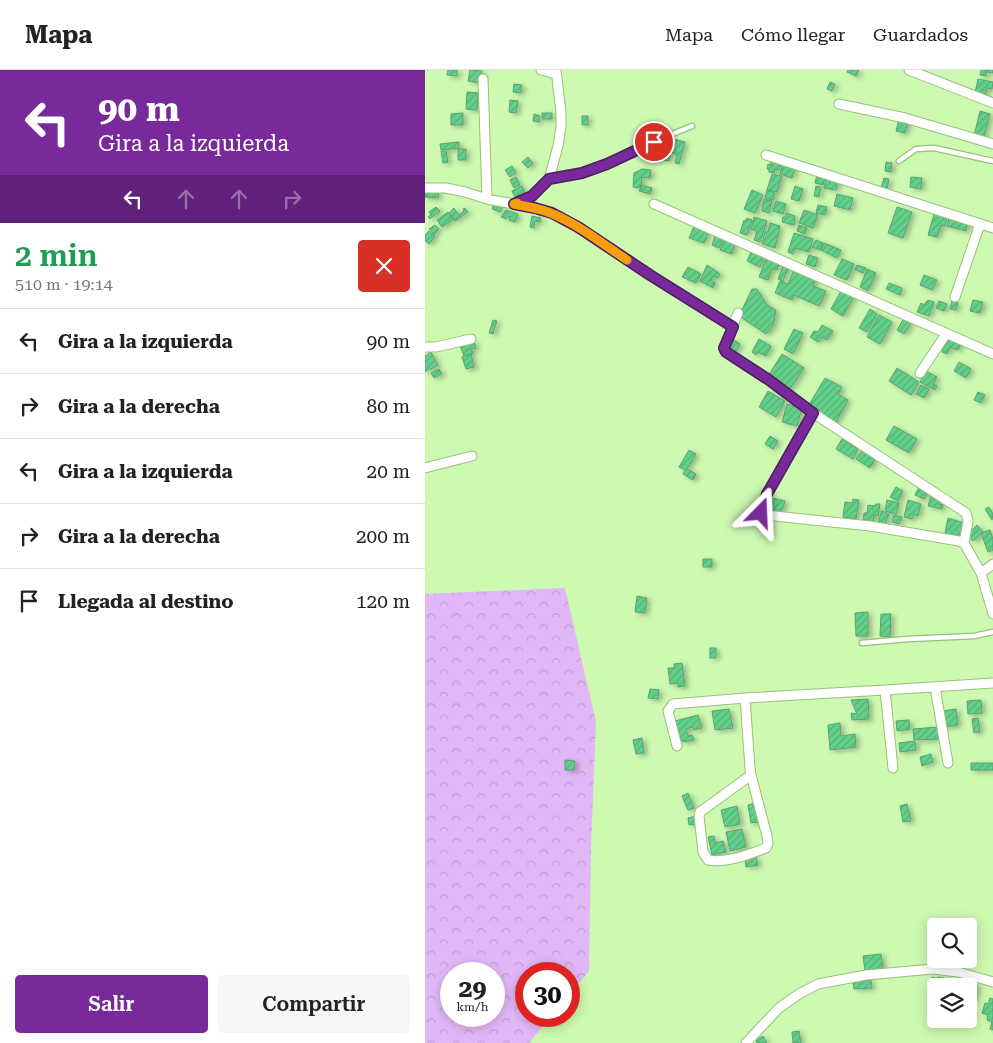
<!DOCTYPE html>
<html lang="es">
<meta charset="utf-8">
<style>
:root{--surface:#fff;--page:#f6f6f6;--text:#222;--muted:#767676;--line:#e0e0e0;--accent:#78299a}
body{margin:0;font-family:"Roboto Serif",serif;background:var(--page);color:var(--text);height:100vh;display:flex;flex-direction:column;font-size:19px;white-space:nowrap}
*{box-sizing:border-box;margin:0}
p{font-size:16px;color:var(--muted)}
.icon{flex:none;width:28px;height:28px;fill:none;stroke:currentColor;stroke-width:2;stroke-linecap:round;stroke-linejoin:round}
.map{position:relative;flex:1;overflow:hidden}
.panel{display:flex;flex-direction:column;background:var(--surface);width:425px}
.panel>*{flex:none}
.hud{background:#78299a;color:#fff;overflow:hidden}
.controls{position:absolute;left:502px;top:848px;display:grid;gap:10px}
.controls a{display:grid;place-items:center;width:50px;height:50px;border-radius:5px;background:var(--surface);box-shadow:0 2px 12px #0003;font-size:25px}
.speed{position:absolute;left:15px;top:892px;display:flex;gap:10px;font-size:25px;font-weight:700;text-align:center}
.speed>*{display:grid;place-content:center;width:65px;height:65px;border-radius:50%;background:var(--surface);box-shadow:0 2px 12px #0003;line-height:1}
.speed small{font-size:12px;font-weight:400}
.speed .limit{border:8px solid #d22;background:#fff;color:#111}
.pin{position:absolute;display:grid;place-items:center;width:42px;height:42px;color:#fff;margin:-21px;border:2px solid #fff;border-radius:50%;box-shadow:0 1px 5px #0007}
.me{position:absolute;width:55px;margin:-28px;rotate:21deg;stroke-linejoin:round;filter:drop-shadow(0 0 4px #0008)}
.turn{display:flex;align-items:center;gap:18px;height:105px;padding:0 15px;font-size:22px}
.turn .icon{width:65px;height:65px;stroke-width:2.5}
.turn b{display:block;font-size:35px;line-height:42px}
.lanes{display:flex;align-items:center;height:48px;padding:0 15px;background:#0003;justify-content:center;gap:25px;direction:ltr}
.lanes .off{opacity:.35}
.round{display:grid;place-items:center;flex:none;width:52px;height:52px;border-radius:5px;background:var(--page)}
.summary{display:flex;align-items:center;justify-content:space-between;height:85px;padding:0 15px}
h1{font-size:30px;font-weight:600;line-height:38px;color:#1e9e55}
.primary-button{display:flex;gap:10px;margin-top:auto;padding:10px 15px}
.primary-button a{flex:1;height:58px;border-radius:5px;background:var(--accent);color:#fff;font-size:20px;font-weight:600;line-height:58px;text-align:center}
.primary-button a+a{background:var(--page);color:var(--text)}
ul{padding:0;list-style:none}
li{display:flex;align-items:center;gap:15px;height:65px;padding:0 15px;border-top:1px solid var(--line)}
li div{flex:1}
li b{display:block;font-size:19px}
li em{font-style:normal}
header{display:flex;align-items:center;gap:30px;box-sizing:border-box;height:70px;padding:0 25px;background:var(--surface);border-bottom:1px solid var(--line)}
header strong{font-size:24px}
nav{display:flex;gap:28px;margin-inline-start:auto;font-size:18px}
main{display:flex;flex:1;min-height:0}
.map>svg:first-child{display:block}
.forest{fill:url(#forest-crowns);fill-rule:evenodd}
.building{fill:url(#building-hatch);stroke:#59a372;filter:url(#shadow)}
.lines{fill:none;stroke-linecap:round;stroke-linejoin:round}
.lane-casing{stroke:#97c07b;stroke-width:7}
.street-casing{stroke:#97c07b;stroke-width:11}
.lane{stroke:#fff;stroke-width:4.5}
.street{stroke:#fff;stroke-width:9}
.route-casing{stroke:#4e1b64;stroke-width:12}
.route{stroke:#78299a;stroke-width:9}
.slow{stroke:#f59e0b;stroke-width:9}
</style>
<header>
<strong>Mapa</strong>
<nav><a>Mapa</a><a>Cómo llegar</a><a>Guardados</a></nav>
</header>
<main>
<section class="panel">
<div class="hud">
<div class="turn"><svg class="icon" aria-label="left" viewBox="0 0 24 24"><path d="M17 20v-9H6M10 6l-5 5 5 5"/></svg><div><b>90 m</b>Gira a la izquierda</div></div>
<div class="lanes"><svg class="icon" aria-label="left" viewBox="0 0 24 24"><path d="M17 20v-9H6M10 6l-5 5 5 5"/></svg><svg class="icon off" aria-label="ahead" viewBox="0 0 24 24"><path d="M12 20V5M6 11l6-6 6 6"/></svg><svg class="icon off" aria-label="ahead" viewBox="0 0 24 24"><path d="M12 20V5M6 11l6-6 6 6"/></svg><svg class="icon off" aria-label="right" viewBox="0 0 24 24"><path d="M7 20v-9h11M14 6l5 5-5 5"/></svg></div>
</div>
<div class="summary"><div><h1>2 min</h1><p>510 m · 19:14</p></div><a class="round" style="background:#d93025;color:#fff"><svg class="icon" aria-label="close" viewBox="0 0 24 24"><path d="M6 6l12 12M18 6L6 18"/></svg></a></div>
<ul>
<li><svg class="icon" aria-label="left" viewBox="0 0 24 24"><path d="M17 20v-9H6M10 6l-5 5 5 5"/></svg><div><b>Gira a la izquierda</b></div><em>90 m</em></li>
<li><svg class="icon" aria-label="right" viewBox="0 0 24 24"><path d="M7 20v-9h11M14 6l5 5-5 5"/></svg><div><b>Gira a la derecha</b></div><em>80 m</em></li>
<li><svg class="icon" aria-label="left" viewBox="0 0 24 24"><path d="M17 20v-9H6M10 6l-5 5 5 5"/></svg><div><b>Gira a la izquierda</b></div><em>20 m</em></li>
<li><svg class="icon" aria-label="right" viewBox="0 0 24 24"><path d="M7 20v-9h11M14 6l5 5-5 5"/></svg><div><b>Gira a la derecha</b></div><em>200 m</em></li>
<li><svg class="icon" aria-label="arrive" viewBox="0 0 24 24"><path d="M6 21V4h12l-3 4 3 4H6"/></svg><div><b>Llegada al destino</b></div><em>120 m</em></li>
</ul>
<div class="primary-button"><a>Salir</a><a>Compartir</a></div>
</section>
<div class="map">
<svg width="568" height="973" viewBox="0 0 568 973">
<defs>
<pattern id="forest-crowns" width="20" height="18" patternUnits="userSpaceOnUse" patternTransform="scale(1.25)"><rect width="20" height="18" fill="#e2b7f8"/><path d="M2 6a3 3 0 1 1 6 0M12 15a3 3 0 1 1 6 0" fill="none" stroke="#c19dd3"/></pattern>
<pattern id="building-hatch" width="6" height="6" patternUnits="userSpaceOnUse" patternTransform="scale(1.25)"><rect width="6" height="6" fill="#62d08a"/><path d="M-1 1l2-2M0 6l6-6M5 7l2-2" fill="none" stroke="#54b275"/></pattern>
<filter id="shadow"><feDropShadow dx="3.5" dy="2" stdDeviation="2.5" flood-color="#0004"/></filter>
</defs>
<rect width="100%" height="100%" fill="#cdf9b1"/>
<path class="forest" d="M140 518 171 652 166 777 164 901 144 925V904H101V946H126L104 973H0V524ZM26 904H69V946H26Z"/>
<path class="building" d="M23 0H32V6L22 5Z
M45 0 57 1 55 13 43 11Z
M423 0H434L431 6 422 2Z
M556 0H568V3L562 2 561 6 555 5Z
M553 9 568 12 567 19 562 18 560 26 550 23Z
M405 12 410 14 407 21 402 19Z
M89 14 97 15 96 23 88 22Z
M42 22 53 23 52 40 41 39Z
M85 30 93 31 91 43 84 42Z
M555 41 565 44 558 69 549 66Z
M38 43V55H26V44Z
M117 43H127V49H117Z
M109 44 115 46 114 52 108 51Z
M157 46H163V55H157Z
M474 49 483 51 480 63 471 61Z
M248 69 260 72 254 94 250 93 252 84 246 82 244 91 239 90 243 77Z
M34 72V78L16 80 15 74Z
M33 79H41V90H33Z
M16 81H21L23 92 18 93Z
M103 87 108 93 103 98 97 92Z
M346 91 356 94 354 100 350 99 349 103 344 102V99H342L343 94 345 95Z
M461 92 467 93 466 102 460 101Z
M358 93 370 97 367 108 355 104Z
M87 96 91 102 85 107 80 100Z
M217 99 226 100 225 108 217 107 216 118 208 117 209 103Z
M347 104 357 106 352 122 342 120Z
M392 104 400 106 398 115 390 113Z
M91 107 95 115 89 118 85 110Z
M486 107 497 108 496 119 485 117Z
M401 108 413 110 411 120 399 118Z
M459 108 464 109 462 120 456 118Z
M216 115 227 118 225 124 214 121 216 118Z
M97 116 100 122 90 127 87 121Z
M370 116 378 119 374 131 366 129Z
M391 116 396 117 394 127 389 126Z
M0 119 12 121V123L14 124 13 128 11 127V128L0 127Z
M327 120 338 125 330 143 319 139Z
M342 120 350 123 348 130 340 128Z
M412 124 428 128 425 140 409 136Z
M339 129 347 131 344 143 337 141Z
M351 131 361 134 358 144 348 141Z
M69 134 77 137 75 142 67 139Z
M393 135 402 137 400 145 391 143Z
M11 137 15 141 5 149 3 147 6 145 4 142Z
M472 137 487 142 478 168 463 163Z
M29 138 34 145 39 141 38 139 40 138 43 142 30 151 24 143Z
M81 140 93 144 90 152 84 150 85 147 83 146 81 149 76 147Z
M379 140 393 145 388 158 374 153Z
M23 142 28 149 17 157 12 150Z
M361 143 370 146 369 149 370 150 369 155 357 152 358 147H360Z
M509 144 522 147 520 156 516 155 512 167 503 165Z
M107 146 116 148 115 152 110 151 109 158 105 157Z
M329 147 342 151 335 172 329 170 332 161 326 159Z
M322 148 327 150 322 165 315 163 319 150 321 151Z
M524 148 543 153 541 161 522 156Z
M345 153 355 156 350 178 337 174 340 162H343Z
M10 155 14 159 9 164 4 159Z
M374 155 382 158 380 164 372 161Z
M269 156 284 161 279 173 264 168Z
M4 161 10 166 4 174 0 171V165Z
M369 163 388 169 384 182 370 178 368 184 363 182Z
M290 166 298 168 294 178 287 175Z
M299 169 310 173 307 184 295 180Z
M391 170 398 173 395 180 387 177Z
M399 173 416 180 412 188 396 180Z
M327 180 340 185 335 197 322 191Z
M384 185 393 188 390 197 381 194Z
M342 186 355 191 352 200 347 198 343 210 334 207Z
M417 189 429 194 422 210 409 205Z
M359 194 364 196 358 211 353 209Z
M282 195 295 204 293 208 288 206 286 210 290 213 288 218 275 211Z
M432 195 441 198 438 203 430 200Z
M263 197 276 204 271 213 257 207Z
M442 199 451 203 443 221 435 217Z
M369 200 391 210 388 216 401 221 394 236 369 225 367 230 350 223 355 211 363 214Z
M499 205 512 210 507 220 495 215Z
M464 213 477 218 475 225 461 219Z
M327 219H332L342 235 351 240 348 256 341 264 314 246Z
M417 219 429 226 418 246 406 239Z
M503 230 509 232 504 246 492 242 496 233 499 235 501 232H502Z
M548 230 558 232 555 243 545 241Z
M514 231 522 234 519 241 511 238Z
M527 231 533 233 531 240 525 239Z
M445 239 452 244 442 262 434 258Z
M454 245 467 252 455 274 442 267Z
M479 248 486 253 479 264 472 260Z
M68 250 72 251 68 264 64 263Z
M397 255 408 261 402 270 397 267 393 272 385 267 389 261 393 262Z
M369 259 378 263 368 284 359 279Z
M523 267 536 272 533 280 525 277 522 284 517 282Z
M306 268 315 274 309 284 300 278Z
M334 269 346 276 341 286 333 282 331 285 327 282Z
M49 271 51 278 46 279 48 283 39 286 35 275Z
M6 282 13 295 0 302V286Z
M46 284 49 297 41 299 37 287Z
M357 284 379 298 364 320 343 306Z
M534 292 546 299 541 308 529 301Z
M472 298 494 312 486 325 464 311Z
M14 299 17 304 9 308 6 303Z
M501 301 512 307 508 314 512 316 510 320 495 312Z
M400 308 417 317 413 324 423 330 410 354 382 338Z
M496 315 504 319 499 328 491 324Z
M343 321 360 331 351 347 334 337Z
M553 322 560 325 556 333 549 330Z
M362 334 377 338 372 356 357 352Z
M469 356 492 369 484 383 461 370Z
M345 366 353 371 348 379 340 374Z
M417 369 433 379 428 389 411 379Z
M264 380 271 384 262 399 271 404 268 410 258 404 260 400 254 397Z
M437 381 450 390 445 398 431 389Z
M471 417 478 421 473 431 465 427Z
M494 417 503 421 499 429 490 425Z
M506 426 515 428 514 434 518 435 517 439 503 436Z
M348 428 360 431 356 443 345 440Z
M428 429 434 430 431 449 418 447 420 432 427 433Z
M462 430 474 433 471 444 460 441Z
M483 430 496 434 493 446 489 444 487 449 479 447Z
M451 434H455L453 446 449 445 448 451 438 450 439 443H442L443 435 450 436Z
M564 437 568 444 567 450 560 439Z
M457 441 464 444 460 454 453 451Z
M469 445 477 447 474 454 467 452Z
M523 448 539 453 536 467 520 463Z
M552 455 558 462 548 471 542 465Z
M565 460 568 469V480L563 482 556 463Z
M278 489H287V497H278Z
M212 526 222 528 220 543 210 542Z
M443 542V566H431L430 543Z
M456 544H466L465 567 455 566Z
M285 578H291V588H285Z
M257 593 260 616 253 617V613L245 614 243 598H249V594Z
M225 619 234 620 233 629 223 628Z
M443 629 444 649 427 650 426 643 432 644 426 630Z
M556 630 557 643 543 644 542 631Z
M304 639 308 658 290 660 287 641Z
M531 639 533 655 519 657 517 641Z
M273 645 277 658 269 660 268 657 261 659 263 666 267 665 269 670 258 672 257 670H255L250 651Z
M553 648 555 662 549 663 547 649Z
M484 650 485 659 472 661 471 651Z
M415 653 416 666 430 664 431 677 405 680 403 655Z
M513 657 514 669 489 670 488 659Z
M217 668 219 683 211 684 208 670Z
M490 671 491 680 475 682 474 673Z
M506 684 508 692 497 696 495 687Z
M140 690 150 691 149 700H140Z
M546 693H568V700H546Z
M263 723 269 738 263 740 257 726Z
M331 733 334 752 326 753 323 735Z
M482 734 486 751 478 752 475 736Z
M312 736 315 754 300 757 296 740Z
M271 746 273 754 264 755 263 748Z
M317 759 321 777 305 781 301 762Z
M289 766 290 773 298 771 301 782 287 785 283 767Z
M331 787 333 795 321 797 320 788Z
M511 883V889H520V893L504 894 503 884Z
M456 884 458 899 440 901 438 886Z
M507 907 512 909 513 907 523 909 522 916H511V920H509L510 915 505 914Z
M446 910 447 918 429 919 428 911Z
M532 911 552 915 548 930 544 929V916H531Z
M565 928 568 929V960L565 959 567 952 562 950 563 945 557 943 560 933 563 934Z
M507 941H511V949H526L525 953 505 950Z
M374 961 376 973H368L367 962Z
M338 966 342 973H332L331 970Z"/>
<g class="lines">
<defs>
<path id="lane" d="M474 91 491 79 509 78 568 91
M125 109 157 103 183 94 245 65 267 56
M437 573 483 569 549 566 568 562"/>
<path id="street" d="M116 0 131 4
M484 0 568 33
M58 9 62 129
M414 34 480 48 568 74
M341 85 568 158
M0 118H21L40 122 62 129 110 138 127 143 153 157 225 205 308 257
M89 134 107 126 124 109 133 76 136 57V42L131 0
M229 134 568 284
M530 227 555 154
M313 243 299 278 301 282 344 310 388 343 541 443 543 451 539 473
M0 277H11L46 269
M495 303 521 264
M388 343 342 424 335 438 336 443 340 445 445 456 534 471 539 473 556 503 568 544
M0 398 47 386
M556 503 568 494
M510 617 523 693
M460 620 468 698
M320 628 325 698 326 705 275 742 274 746 278 782 283 790C304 793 322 785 341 778L343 774 342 766 326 705
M252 676 243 641 248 634 320 628 460 620 568 613
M321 973 354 938 374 924 393 914 441 905 508 899 533 902 568 912"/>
</defs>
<use href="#lane" class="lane-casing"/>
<use href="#street" class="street-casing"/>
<use href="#lane" class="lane"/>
<use href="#street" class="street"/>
</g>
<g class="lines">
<defs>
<path id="route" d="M229 72 182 94 157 103 124 109 107 126 89 134 110 138 127 143 153 157 225 205 308 257 299 278 301 282 344 310 388 343 342 424 336 438V443"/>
</defs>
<use href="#route" class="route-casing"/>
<use href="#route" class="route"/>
<path class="slow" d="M92 133 89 134C102 137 115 138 128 144 154 155 178 174 202 190"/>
</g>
</svg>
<div class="controls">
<a><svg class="icon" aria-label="search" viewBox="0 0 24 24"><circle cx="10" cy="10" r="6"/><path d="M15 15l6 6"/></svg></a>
<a><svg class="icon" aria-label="layers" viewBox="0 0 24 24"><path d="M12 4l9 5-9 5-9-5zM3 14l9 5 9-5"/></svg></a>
</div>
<div class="speed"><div>29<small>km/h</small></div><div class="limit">30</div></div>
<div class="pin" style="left:229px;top:72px;background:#d93025"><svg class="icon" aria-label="arrive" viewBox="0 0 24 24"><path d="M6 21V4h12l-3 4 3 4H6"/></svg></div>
<svg class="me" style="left:336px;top:443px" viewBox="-20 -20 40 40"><path d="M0-17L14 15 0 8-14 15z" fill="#78299a" stroke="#fff" stroke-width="4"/></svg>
</div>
</main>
